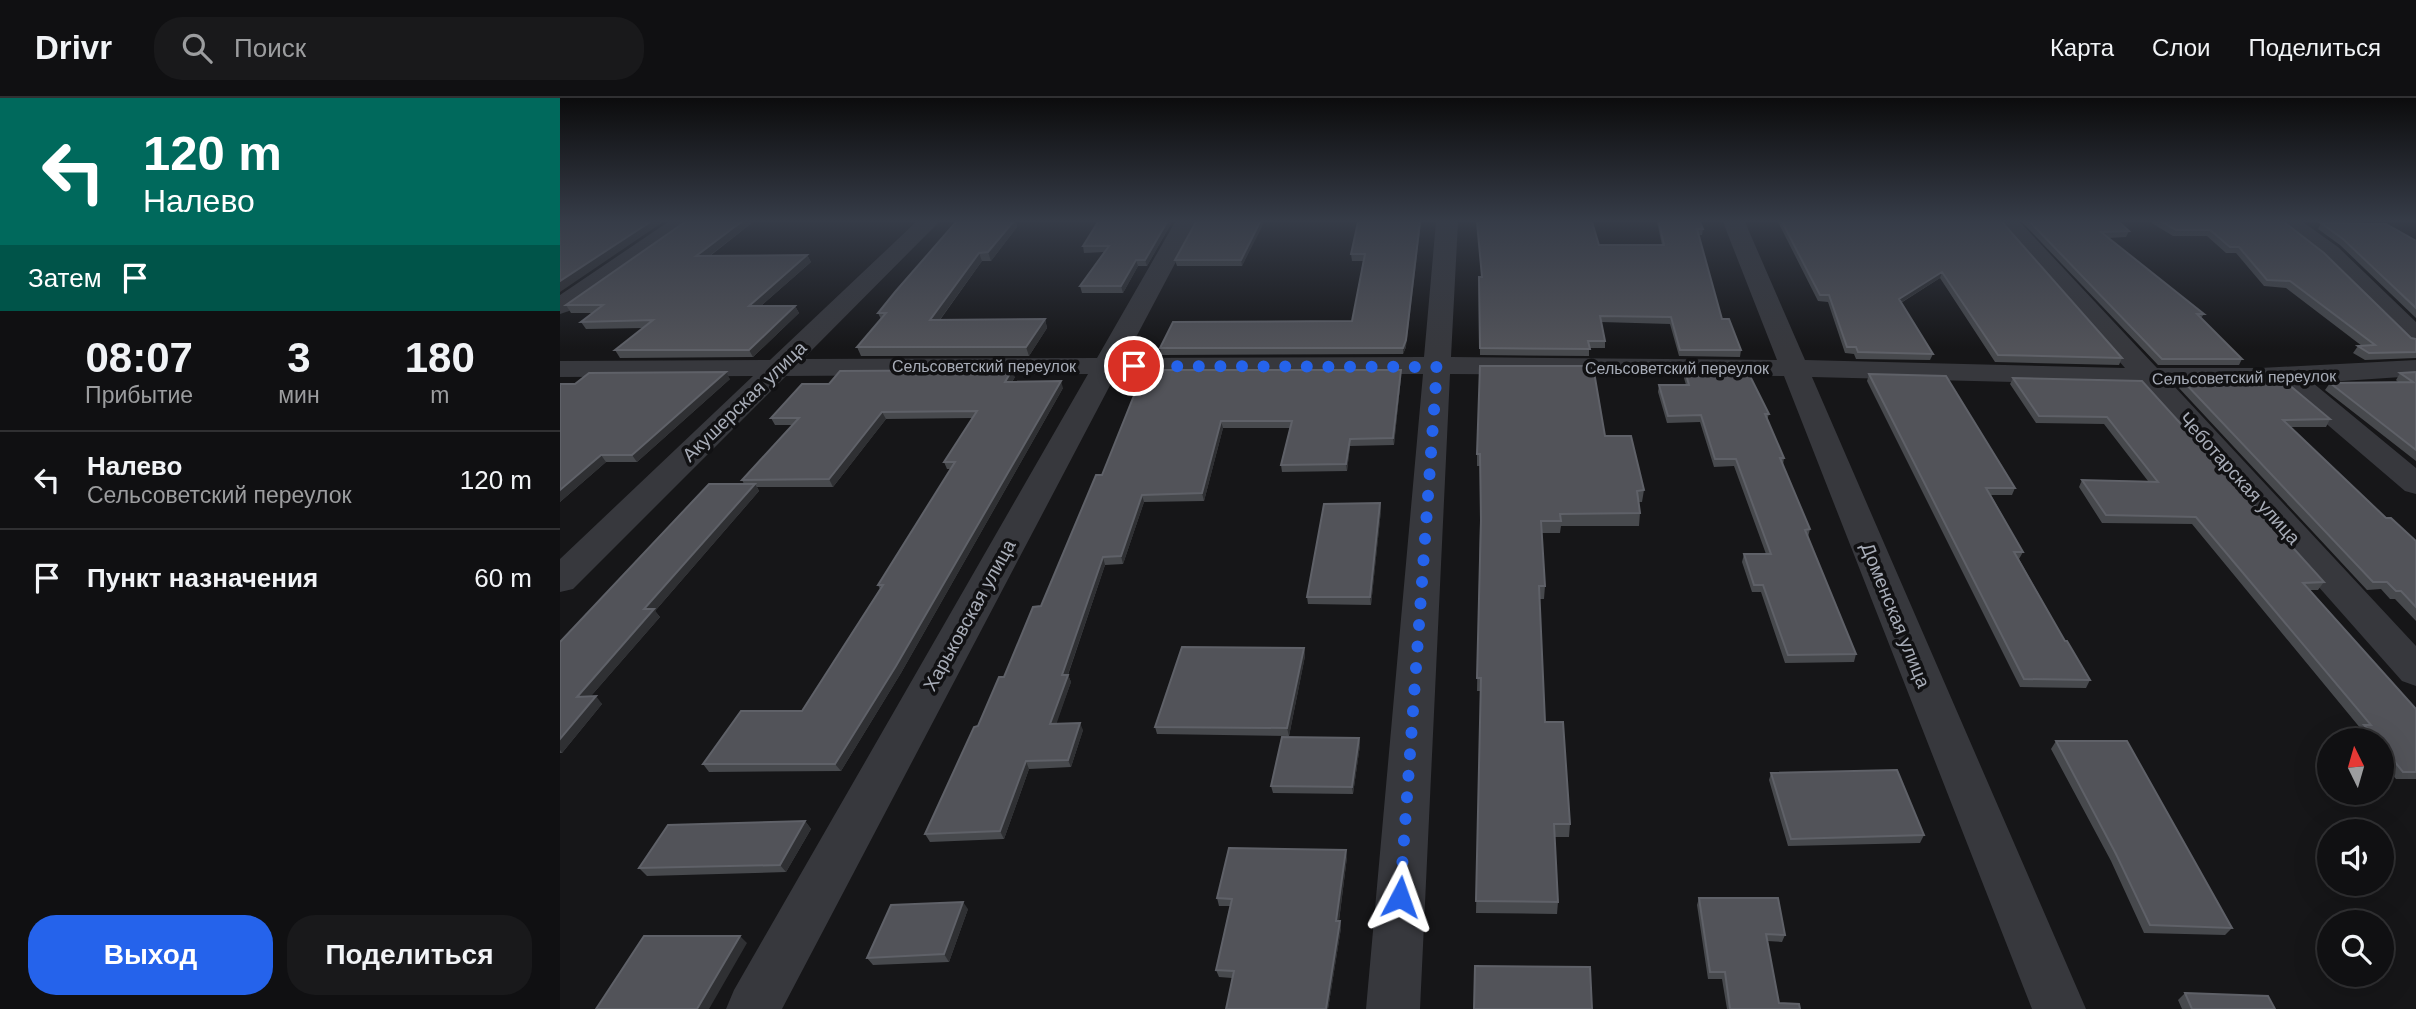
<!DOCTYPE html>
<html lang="ru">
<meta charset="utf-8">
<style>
:root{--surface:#101012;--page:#19191b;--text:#f1f3f6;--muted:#9c9d9f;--line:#303032;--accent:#2563eb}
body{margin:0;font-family:Helvetica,sans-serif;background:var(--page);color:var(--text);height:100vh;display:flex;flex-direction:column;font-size:26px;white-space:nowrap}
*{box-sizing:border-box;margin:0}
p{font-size:23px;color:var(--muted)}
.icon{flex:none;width:38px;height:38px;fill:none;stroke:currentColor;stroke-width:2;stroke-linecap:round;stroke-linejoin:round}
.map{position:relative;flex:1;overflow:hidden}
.panel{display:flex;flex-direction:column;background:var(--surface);width:560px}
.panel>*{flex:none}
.guide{background:#00695c;color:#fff;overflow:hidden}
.needle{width:46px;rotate:355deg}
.fabs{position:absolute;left:1757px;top:630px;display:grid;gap:14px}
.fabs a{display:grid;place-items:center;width:77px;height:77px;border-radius:50%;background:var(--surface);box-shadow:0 7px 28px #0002,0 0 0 2px var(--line);font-size:35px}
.pin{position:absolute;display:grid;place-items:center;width:60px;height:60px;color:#fff;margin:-30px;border:4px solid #fff;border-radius:50%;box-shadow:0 2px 7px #0007}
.me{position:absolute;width:77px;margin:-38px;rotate:4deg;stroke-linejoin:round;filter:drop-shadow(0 0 5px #0008)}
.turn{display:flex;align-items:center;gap:24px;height:147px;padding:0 28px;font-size:32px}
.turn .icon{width:91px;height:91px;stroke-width:2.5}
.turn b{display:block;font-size:49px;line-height:60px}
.then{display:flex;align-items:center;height:66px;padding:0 28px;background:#0003;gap:14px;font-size:26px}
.eta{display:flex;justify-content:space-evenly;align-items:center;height:119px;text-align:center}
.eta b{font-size:42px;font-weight:600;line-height:49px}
.button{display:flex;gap:14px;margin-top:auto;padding:14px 28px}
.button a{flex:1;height:80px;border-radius:28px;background:var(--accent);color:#fff;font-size:28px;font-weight:600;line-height:80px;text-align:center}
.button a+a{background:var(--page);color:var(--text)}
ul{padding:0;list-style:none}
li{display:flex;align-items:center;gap:21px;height:98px;padding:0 28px;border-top:2px solid var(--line)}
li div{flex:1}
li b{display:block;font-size:26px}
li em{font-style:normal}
header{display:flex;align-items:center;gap:42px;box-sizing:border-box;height:98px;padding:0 35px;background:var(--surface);border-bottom:2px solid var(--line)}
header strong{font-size:33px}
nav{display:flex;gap:38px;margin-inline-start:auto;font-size:24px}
.search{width:490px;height:63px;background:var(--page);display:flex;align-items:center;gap:18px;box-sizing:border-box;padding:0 24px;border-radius:28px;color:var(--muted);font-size:26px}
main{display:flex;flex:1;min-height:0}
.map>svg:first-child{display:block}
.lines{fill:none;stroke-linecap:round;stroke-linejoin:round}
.minor{fill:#37383d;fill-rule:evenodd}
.wall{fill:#47494d}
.shaded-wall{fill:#2f3033}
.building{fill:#525359;stroke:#5f6168;stroke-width:2}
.route{stroke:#2563eb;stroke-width:12;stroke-dasharray:0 21.6}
.labels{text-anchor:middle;stroke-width:7;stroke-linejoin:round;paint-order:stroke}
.far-street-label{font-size:16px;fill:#a8adb8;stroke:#111113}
.street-label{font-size:19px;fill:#a8adb8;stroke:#111113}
</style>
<header>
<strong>Drivr</strong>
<div class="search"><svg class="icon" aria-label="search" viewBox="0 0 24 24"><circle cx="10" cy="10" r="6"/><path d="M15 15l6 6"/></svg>Поиск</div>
<nav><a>Карта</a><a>Слои</a><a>Поделиться</a></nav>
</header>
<main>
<section class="panel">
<div class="guide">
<div class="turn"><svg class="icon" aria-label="left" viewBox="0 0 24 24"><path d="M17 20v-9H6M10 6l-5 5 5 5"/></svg><div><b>120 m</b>Налево</div></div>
<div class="then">Затем<svg class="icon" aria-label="arrive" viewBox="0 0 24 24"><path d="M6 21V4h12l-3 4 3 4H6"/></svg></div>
</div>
<div class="eta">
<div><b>08:07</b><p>Прибытие</p></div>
<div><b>3</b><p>мин</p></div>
<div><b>180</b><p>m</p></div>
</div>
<ul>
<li><svg class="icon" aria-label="left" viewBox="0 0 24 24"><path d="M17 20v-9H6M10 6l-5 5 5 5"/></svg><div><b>Налево</b><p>Сельсоветский переулок</p></div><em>120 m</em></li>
<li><svg class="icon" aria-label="arrive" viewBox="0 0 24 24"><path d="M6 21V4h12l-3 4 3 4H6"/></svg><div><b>Пункт назначения</b></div><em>60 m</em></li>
</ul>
<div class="button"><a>Выход</a><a>Поделиться</a></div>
</section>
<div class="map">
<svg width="1856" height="911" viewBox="0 0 1856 911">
<rect width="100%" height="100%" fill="#161618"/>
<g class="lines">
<path class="minor" d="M108 124H133L9 213 0 216V197Z
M356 124H379L243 261 537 260 615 124H637L565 260 864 259 876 124H898L891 259 1217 262 1163 124H1185L1245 262 1565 270 1437 124H1460L1597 270H1700L1856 262V278L1753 285 1856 370V396L1845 393 1720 286 1613 287 1856 548V588L1842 583 1580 287 1252 279 1526 911H1472L1224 278 890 276 860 911H806L863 276H556L222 911H166L174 892 528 276 226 278 13 491 0 494V461L193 278 0 279V263L210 262Z
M1718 124H1743L1778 149 1856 224V246L1847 244 1762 159Z"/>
</g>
<path class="wall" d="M125 124H193L150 158 247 157 251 164 201 208H235L239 215 193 259 60 260 55 252 83 230 26 231 21 224 33 215H11L6 207Z
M396 124H456L457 129 431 163H422L380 222 485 221 487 230 469 258H301L297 249 321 221 318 215Z
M538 124H612L587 168H578L563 195H522L520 188 544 154 524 155 523 148Z
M636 124H703L682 168H617L615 162Z
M798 124 846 249 843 256 601 257 600 250 792 223 803 163H792L791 156Z
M1097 124H1140L1143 131 1142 137H1138L1162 221 1181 252 1180 259 1119 258 1110 226 1041 224 1045 243V250H1029V258L920 257 919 179 1039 147H1102Z
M1218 124H1442L1562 260 1559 267 1435 264 1380 180 1341 205 1373 256 1370 262 1296 261 1294 256 1285 255 1268 204 1258 203Z
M1462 124H1559L1569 133 1566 139 1548 140 1644 216 1641 220 1682 261 1679 267H1598Z
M1590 124H1724L1851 240 1856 241V260L1805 262 1793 255 1798 248H1802L1726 190 1704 188 1676 155H1666L1647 138H1613Z
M1761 125 1856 143V220L1780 147 1758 131Z
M841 272V279L834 347 790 348 787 373 722 374 721 367 730 330H663L644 403 584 404 563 466 545 467 508 577 511 584 496 625 523 632 511 669 469 671 444 741 370 744 365 736 418 628 481 508 542 377 573 300Z
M1125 273 1209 316 1207 322 1224 360 1223 367 1250 431 1248 439 1296 556 1294 564 1225 565 1201 494H1192L1182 464 1184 456H1206L1174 368 1154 369 1140 324 1107 325 1098 294 1099 287H1126L1124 280Z
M1856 274V363L1765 292 1770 285 1838 284 1836 282 1840 275Z
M1309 276 1455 390 1452 397H1431L1463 454 1459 461 1505 543 1530 582 1526 590 1460 589 1307 283Z
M455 279 452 284 503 290 341 575 281 673 149 674 143 666 242 613 320 491 318 487 391 371H387L384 364 413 320 326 321 273 389H197L199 393 95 513 100 519 31 598 42 606 2 655H0V544L184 386 182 382 233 327H215L211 320 269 286Z
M1453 280 1582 283 1764 484 1758 492H1750L1856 611V681H1836L1822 664V642H1804L1798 635 1801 631 1632 426 1542 425 1519 389 1522 382 1588 383 1544 326 1476 325 1450 286Z
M170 281 77 364H46L0 404V286Z
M1623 283 1708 286 1770 321 1766 329H1731L1826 420 1856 443V523L1835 501H1830L1821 491 1807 492 1619 290Z
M1045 338 1084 392 1082 404H1079L1080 415 1079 428H1001L1000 435H982L985 488 984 501H979L985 624 1010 726 1009 739H995L998 804 997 816 916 815 921 593H917L920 425V368H917V356Z
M820 405 821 412 811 507 748 506 747 499Z
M744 550 745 558 729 638 597 636 595 629Z
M799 640 800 647 793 696 713 695 711 688Z
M1496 643 1672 830 1665 837 1584 835 1551 763 1491 651Z
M1211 675 1364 737 1360 745 1228 748 1209 682Z
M245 723 251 731 226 774 87 778 79 770Z
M787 759 779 823H780L781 830 768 911H666L672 880 659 879 656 872 670 808H659L657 800Z
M1139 800 1225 837 1222 844 1207 843 1219 905 1240 911H1167L1162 881H1148L1137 807Z
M408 811 389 864 313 867 307 860Z
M1625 895 1715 911H1622L1618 902Z"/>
<path class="shaded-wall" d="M90 124H103L0 194V183Z
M181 124H193L140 165 136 158Z
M453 124H456L457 129 431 163 428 154Z
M607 124H612L587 168 585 162Z
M700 124H703L701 131 682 168 681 162Z
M860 124H861L846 249 843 256V250Z
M419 155 422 163 373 231 370 222Z
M247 157 251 164 193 215 189 208Z
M576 162 578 168 563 195 561 188Z
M1382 174 1380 180 1337 207 1339 201Z
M235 208 239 215 193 259 189 252Z
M485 221 487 230 469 258 466 249Z
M452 272 455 279 447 291 445 284Z
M841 272V279L834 347 833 340Z
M166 274 170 281 77 364 72 357Z
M501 283 503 290 341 575 281 673 275 666Z
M322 314 326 321 273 389 269 381Z
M661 323 663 330 644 403 642 395Z
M790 341V348L787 373 786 366Z
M41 357 46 364 0 404V392Z
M195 386 199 393 95 513 100 519 24 606 17 599 84 511Z
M582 397 584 404 563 466 561 458Z
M820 405 821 412 811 507 810 499Z
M543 459 545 467 507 579 508 577 511 584 494 633 490 626 502 577Z
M744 550 745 558 729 638 727 630Z
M36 598 42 606 2 655 0 652V641Z
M520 625 523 632 511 669 508 662Z
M799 640 800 647 793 696 792 689Z
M466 663 469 671 444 741 440 733Z
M245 723 251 731 226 774 220 767Z
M786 752 787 759 778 830 776 823Z
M403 804 408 811 389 864 384 856Z
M780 823 781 830 768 911H766Z
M180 838 187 845 149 911H137Z"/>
<path class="building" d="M0 124H90L0 183Z
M125 124H181L136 158 247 157 189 208H235L189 252H55L93 222 21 224 43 207H6Z
M396 124H453L428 154 419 155 370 222 485 221 466 249H297L326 215H318L335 194Z
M538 124H607L585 162H576L561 188H520L549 148H523Z
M636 124H700L681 162H615Z
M798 124H860L846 242 843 250H600L613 224 792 223 805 156H791Z
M917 124H1032L1039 147H1104L1099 124H1140L1143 131H1137L1162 221H1169L1181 252H1120L1111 219 1040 218 1045 243H1028L1030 251 920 250 919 179H922Z
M1222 124H1442L1562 260 1438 257 1382 174 1339 201 1373 256 1298 254 1296 249H1287L1269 197H1260Z
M1470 124H1559L1569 133 1541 134 1644 216H1637L1682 261H1602Z
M1602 124H1724L1764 155 1851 240 1856 241V254L1809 255 1798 248 1815 247 1730 183 1707 182 1679 149H1670L1650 132H1616Z
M1761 125 1826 126 1856 143V210L1783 141Z
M920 268H1033L1045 338H1071L1084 392 1077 393 1080 415 1000 416 1001 423H981L985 488H979L985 624H1003L1010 726H994L998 804 916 803 921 580H917L921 422 920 356H917Z
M452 272 445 284 501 283 336 568 275 666H143L181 613H242L323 487H318L395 364H384L417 313 322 314 269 381 182 382 239 320H211L242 286H269L280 273Z
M589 272H841L833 340 790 341 786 366 721 367 732 323H661L642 395 582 397 561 458 543 459 502 577H508L490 626 520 625 508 662 466 663 440 733 365 736 414 629 418 628 439 579H444L473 509 481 508 536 377H542L573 300Z
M1125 273 1188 274 1209 316H1205L1224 360H1220L1250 431 1245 432 1296 556 1228 557 1203 487H1194L1184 456H1211L1176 361H1155L1141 317 1108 318 1099 287H1129Z
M166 274 72 357H41L0 392V286H15L29 275Z
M1856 274V352L1770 285 1853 284 1840 275Z
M1309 276 1386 278 1455 390H1426L1463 454H1454L1505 543H1507L1530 582 1464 581Z
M1453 280 1582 283 1764 484 1743 485 1856 611V674H1843L1822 648V642H1817L1804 627H1811L1636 419 1546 417 1522 382 1598 384 1547 319 1479 318Z
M1704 282 1708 286H1728L1770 321 1723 322 1826 420H1831L1856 443V509L1841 493H1836L1827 484H1813L1623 283Z
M149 386H195L84 511H94L17 599 36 598 0 641V544Z
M820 405 810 499H747L764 406Z
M622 549 744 550 727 630 595 629Z
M722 639 799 640 792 689 711 688Z
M1496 643H1567L1672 830 1590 827 1556 756Z
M1337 672 1364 737 1231 741 1211 675Z
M245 723 220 767 79 770 108 727Z
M669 750 786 752 776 823H780L766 911H666L674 873 656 872 672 801 657 800Z
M1139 800H1218L1225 837 1206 836 1219 905 1239 906 1240 911H1170L1165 874H1150Z
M403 804 384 856 307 860 331 807Z
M84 838H180L137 911H36Z
M915 868 1030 869 1032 911H914Z
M1625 895 1708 898 1715 911H1632Z"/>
<linearGradient id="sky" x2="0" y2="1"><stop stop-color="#0c0c0d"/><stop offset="0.49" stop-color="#363c48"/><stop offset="1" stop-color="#363c48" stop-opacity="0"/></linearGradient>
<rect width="1856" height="251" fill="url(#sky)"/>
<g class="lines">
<path class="route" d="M574 268 877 269 840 799"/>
</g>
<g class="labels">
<g class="far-street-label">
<text x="424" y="274">Сельсоветский переулок</text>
<text x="1117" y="276">Сельсоветский переулок</text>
<text transform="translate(1684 279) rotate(-1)" y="6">Сельсоветский переулок</text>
</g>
<g class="street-label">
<text transform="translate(184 303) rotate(-44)" y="7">Акушерская улица</text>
<text transform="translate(1680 380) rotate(48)" y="7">Чеботарская улица</text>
<text transform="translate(409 517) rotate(-61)" y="7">Харьковская улица</text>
<text transform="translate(1336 517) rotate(68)" y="7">Доменская улица</text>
</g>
</g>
</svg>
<div class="fabs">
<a><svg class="needle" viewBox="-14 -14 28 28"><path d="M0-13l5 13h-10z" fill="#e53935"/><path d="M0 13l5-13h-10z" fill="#9c9d9f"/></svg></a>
<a><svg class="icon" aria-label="sound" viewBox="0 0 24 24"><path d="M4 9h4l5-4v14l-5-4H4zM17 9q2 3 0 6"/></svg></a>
<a><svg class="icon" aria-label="search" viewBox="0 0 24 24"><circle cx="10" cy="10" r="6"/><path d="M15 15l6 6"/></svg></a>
</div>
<div class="pin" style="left:574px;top:268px;background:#d93025"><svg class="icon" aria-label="arrive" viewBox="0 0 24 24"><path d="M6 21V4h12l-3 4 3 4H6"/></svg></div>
<svg class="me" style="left:840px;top:799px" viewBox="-20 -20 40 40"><path d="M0-17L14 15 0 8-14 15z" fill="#2563eb" stroke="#fff" stroke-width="4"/></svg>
</div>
</main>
